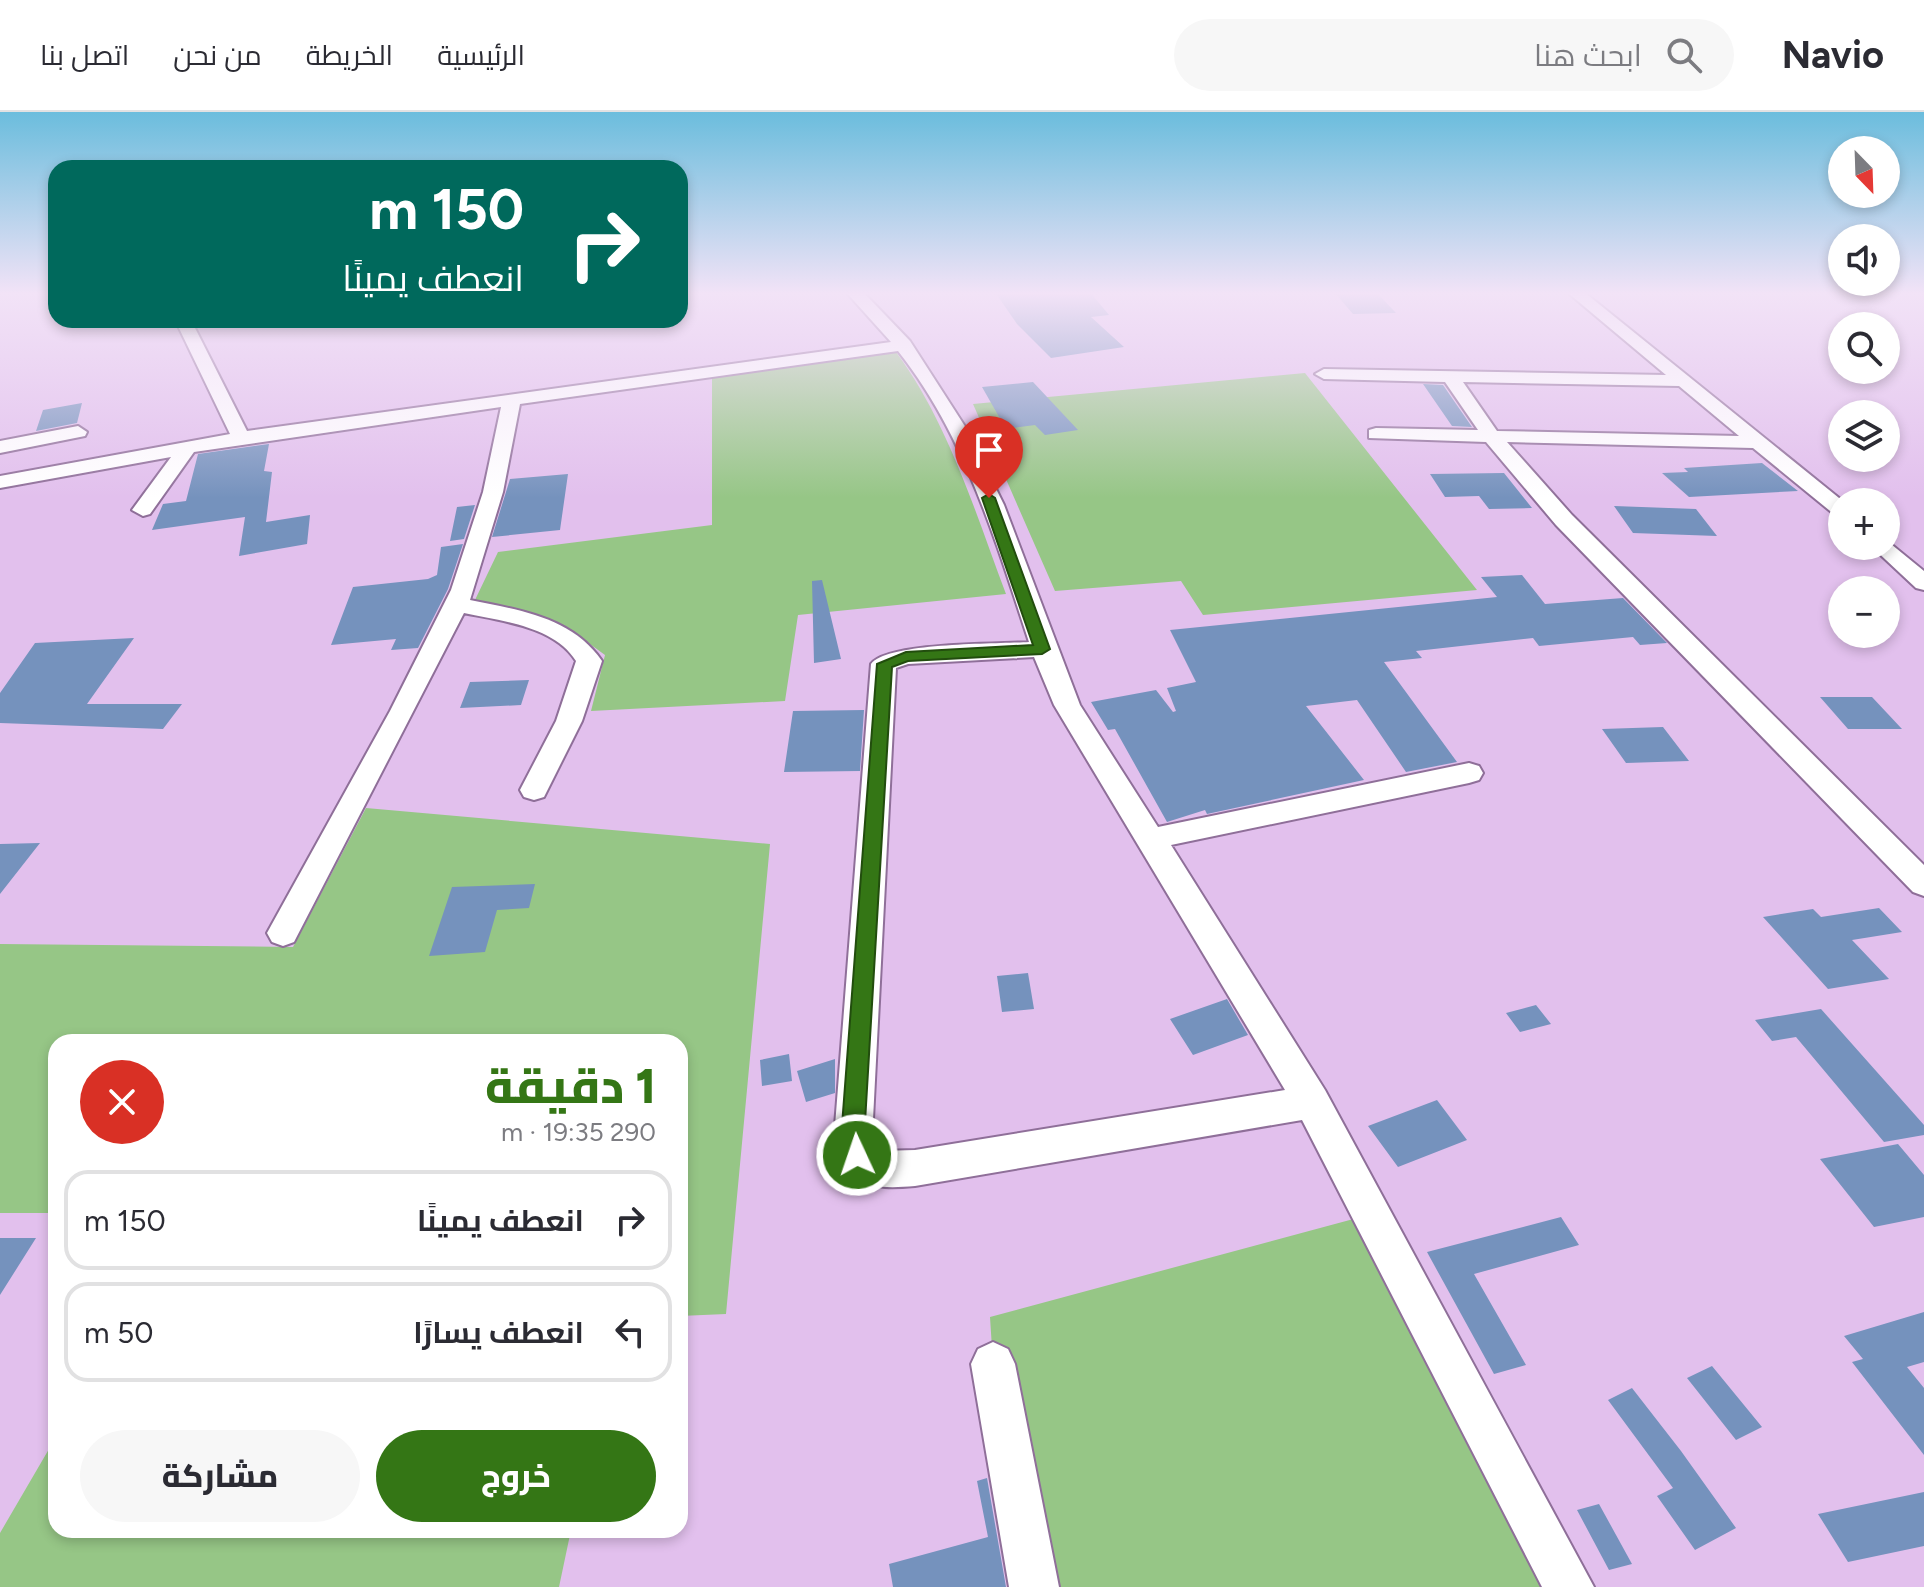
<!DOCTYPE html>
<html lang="ar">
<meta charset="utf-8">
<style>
:root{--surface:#fff;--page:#f7f7f7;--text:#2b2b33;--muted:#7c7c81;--line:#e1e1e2;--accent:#347615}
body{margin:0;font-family:Figtree,Cairo,sans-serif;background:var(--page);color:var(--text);direction:rtl;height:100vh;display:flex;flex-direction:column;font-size:30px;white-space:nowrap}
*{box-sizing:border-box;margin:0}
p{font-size:26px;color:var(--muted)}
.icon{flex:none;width:44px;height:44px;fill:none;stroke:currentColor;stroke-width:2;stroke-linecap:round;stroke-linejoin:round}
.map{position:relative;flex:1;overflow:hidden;direction:ltr}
.side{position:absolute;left:48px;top:922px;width:640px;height:504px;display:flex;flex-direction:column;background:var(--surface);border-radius:24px;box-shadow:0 4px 12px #0003;direction:rtl}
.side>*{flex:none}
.banner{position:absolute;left:48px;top:48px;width:640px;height:168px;border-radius:24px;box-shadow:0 4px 12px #0003;direction:rtl;background:#00695c;color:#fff;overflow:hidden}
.needle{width:52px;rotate:157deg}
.tools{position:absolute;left:1828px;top:24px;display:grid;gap:16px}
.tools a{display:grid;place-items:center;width:72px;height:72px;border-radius:50%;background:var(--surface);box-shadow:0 4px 12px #0003;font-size:40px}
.pin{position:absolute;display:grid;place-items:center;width:68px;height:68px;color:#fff;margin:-82px -34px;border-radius:50% 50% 50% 0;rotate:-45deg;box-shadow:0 0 8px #0007}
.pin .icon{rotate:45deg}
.me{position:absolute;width:88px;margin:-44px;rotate:357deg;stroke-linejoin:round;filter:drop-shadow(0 0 6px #0008)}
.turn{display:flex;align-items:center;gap:28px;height:168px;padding:0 32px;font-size:36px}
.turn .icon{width:104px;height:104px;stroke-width:2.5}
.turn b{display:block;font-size:56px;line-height:68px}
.round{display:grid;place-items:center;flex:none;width:84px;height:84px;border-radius:42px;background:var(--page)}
.overview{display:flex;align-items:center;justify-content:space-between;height:136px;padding:0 32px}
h1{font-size:48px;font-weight:800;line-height:60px;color:var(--accent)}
.cta{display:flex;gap:16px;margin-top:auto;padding:16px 32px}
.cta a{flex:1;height:92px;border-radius:48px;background:var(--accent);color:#fff;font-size:32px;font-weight:800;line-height:92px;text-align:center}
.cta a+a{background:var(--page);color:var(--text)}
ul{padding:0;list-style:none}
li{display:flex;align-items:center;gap:24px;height:100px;margin:0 16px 12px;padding:0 16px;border:4px solid var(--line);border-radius:24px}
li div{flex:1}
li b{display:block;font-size:30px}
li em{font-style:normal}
header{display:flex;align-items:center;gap:48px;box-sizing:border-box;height:112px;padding:0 40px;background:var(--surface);border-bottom:2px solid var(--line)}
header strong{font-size:38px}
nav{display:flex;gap:44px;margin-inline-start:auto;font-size:28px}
.search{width:560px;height:72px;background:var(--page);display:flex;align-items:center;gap:20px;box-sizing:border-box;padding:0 28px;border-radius:44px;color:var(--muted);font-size:30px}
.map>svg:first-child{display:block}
.green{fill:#96c686}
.building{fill:#7592bd}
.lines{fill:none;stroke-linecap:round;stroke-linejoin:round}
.street-casing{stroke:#8f6f99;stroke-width:4}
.street{fill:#fff;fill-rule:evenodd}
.route{fill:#347615;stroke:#224d0e;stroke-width:2}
</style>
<header>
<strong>Navio</strong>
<div class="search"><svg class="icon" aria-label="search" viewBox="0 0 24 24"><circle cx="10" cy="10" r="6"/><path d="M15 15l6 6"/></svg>ابحث هنا</div>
<nav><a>الرئيسية</a><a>الخريطة</a><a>من نحن</a><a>اتصل بنا</a></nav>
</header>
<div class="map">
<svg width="1924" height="1475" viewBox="0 0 1924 1475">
<rect width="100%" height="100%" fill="#e2c0ed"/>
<path class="green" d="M896 240C949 312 975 400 1006 482L798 503 785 589 591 599 605 543 565 514 475 488 498 440 712 413V266Z
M1305 261 1477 478 1203 503 1181 469 1055 479 973 292Z
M366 696 770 732 726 1202 680 1204V930H56V1101H0V832L293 835Z
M1372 1102 1569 1475H1034L993 1252 990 1205Z
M56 1325V1418H571L559 1475H0V1421Z"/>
<path class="building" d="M995 180H1090L1109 203 1091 205 1124 235 1051 246 1017 212Z
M1376 180 1396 201 1353 202 1335 181Z
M1033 270 1078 318 1045 323 1035 313 1006 317 982 275Z
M1423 272 1443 273 1472 315 1452 314Z
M82 291 77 311 36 319 43 298Z
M269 332 264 359 272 360 266 410 310 403 307 432 239 444 245 405 152 418 163 392 186 389 198 342Z
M1762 351 1798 379 1689 385 1662 361 1688 360 1684 356Z
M1504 361 1532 396 1489 397 1479 384 1445 385 1430 362Z
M568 362 560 418 492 425 510 367Z
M475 393 464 427 450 429 457 395Z
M1614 394 1696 397 1717 424 1633 421Z
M463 432 448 477 418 536 391 538 396 527 331 533 353 475 428 467 437 463 441 435Z
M1522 463 1545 492 1623 486 1667 531 1640 533 1633 525 1539 534 1533 526 1416 539 1422 546 1384 550 1457 650 1406 660 1357 588 1306 594 1364 668 1207 702 1205 698 1167 710 1115 617 1108 618 1091 590 1156 578 1173 600 1176 599 1167 576 1196 570 1170 518 1497 485 1481 465Z
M822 468 841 547 814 551 812 469Z
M134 526 87 592H182L163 617 0 611V581L35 531Z
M529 568 521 593 460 596 470 570Z
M1820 585H1872L1902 617H1848Z
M864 598 860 659 784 660 793 599Z
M1663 615 1689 649 1626 651 1602 617Z
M40 731 0 782V732Z
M535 772 529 796 497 798 485 840 429 844 452 775Z
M1879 796 1902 820 1852 828 1889 867 1828 877 1763 805 1813 797 1821 805Z
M1028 861 1034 897 1002 900 997 864Z
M1227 887 1248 923 1193 943 1170 907Z
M1536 893 1551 912 1520 920 1506 901Z
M1821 897 1924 1013V1023L1884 1030 1796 925 1772 929 1755 908Z
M789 942 792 969 762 974 760 948Z
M835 947V981L806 990 797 959Z
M1437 988 1467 1028 1398 1055 1368 1014Z
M1898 1032 1924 1063V1105L1874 1115 1820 1047Z
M1561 1105 1579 1133 1474 1162 1526 1253 1494 1262 1427 1140Z
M0 1126H36L0 1183Z
M1924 1200V1250L1907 1255 1924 1276V1343L1852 1250 1863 1247 1844 1224Z
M1712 1254 1762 1315 1736 1328 1687 1266Z
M1632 1276 1681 1339 1736 1416 1695 1438 1657 1384 1673 1376 1608 1288Z
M987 1366 1006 1475H893L889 1452 988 1425 977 1369Z
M1924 1380V1434L1848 1450 1818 1402Z
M1599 1392 1632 1452 1609 1458 1577 1398Z"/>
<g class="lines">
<defs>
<path id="street" d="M846 180H863L910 229 966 316 1004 393 1080 593 1158 715 1469 651 1479 654 1483 661 1479 668 1469 671 1171 733 1325 978 1594 1475H1542L1302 1008 915 1074C869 1078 849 1074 834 1027L871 552C887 530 1000 532 1029 530 996 430 965 323 898 239L520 292 503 380 470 488C519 498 572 505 602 549L582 609 544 685 534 688 524 685 520 678 556 609 576 549C554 514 501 509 464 501L294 830 283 834 272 830 267 821 390 599 451 478 483 380 501 295 194 340 150 402 143 404 132 398 171 345 0 376V364L230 322 178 214 186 209 194 214 247 319 891 230ZM1034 545 1054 593 1285 978 915 1038 880 1039 872 1027 896 556 908 552Z
M1567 180H1584L1844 390 1842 405 1835 403 1753 336 1507 330 1572 403 1924 753V784L1913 780 1556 413 1486 330 1369 326V318L1376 316 1478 318 1445 270 1324 267 1315 262 1324 257 1666 263ZM1463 270 1679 274 1739 324 1497 319Z
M78 314 87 320 85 324 0 341V329Z
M1886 428 1924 459V478L1916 476 1871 434H1886Z
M993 1230 1008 1237 1015 1252 1059 1475H1009L971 1252 978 1237Z"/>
</defs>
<use href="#street" class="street-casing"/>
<use href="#street" class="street"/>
</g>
<linearGradient id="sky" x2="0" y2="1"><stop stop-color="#6bbddd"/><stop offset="0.47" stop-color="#f2e3f7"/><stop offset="1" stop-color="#f2e3f7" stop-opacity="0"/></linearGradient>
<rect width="1924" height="386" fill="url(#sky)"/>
<path class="route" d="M989 382 995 386 1050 537 1042 542 908 549 892 555 864 1027 868 1043 865 1050 857 1053 848 1050 841 1027 877 552 906 540 1033 533 982 386Z"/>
</svg>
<div class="tools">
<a><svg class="needle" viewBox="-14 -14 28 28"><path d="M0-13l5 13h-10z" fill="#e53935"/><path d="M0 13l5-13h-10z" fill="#7c7c81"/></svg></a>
<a><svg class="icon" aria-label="sound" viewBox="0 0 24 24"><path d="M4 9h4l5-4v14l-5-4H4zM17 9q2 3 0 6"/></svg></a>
<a><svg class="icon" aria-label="search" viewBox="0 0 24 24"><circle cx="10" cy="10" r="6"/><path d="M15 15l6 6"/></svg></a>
<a><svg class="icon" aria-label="layers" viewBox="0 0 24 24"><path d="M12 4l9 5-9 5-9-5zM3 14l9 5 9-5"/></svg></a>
<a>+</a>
<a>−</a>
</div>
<div class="pin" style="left:989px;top:386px;background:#d93025"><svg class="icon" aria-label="arrive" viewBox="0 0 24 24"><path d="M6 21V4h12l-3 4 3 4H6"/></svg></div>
<svg class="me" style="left:857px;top:1043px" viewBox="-20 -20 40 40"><circle r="17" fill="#347615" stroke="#fff" stroke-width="3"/><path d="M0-11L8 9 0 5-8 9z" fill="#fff"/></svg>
<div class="banner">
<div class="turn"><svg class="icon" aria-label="right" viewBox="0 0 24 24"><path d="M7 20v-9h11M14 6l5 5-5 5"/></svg><div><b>150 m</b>انعطف يمينًا</div></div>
</div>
<section class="side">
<div class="overview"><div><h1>1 دقيقة</h1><p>290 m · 19:35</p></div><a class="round" style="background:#d93025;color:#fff"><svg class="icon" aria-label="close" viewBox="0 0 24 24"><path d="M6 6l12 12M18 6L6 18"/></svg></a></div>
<ul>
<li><svg class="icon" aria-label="right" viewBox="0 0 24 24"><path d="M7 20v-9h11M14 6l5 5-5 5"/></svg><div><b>انعطف يمينًا</b></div><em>150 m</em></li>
<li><svg class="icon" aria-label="left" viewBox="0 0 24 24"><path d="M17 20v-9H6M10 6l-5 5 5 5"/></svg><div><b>انعطف يسارًا</b></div><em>50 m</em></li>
</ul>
<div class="cta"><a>خروج</a><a>مشاركة</a></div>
</section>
</div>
